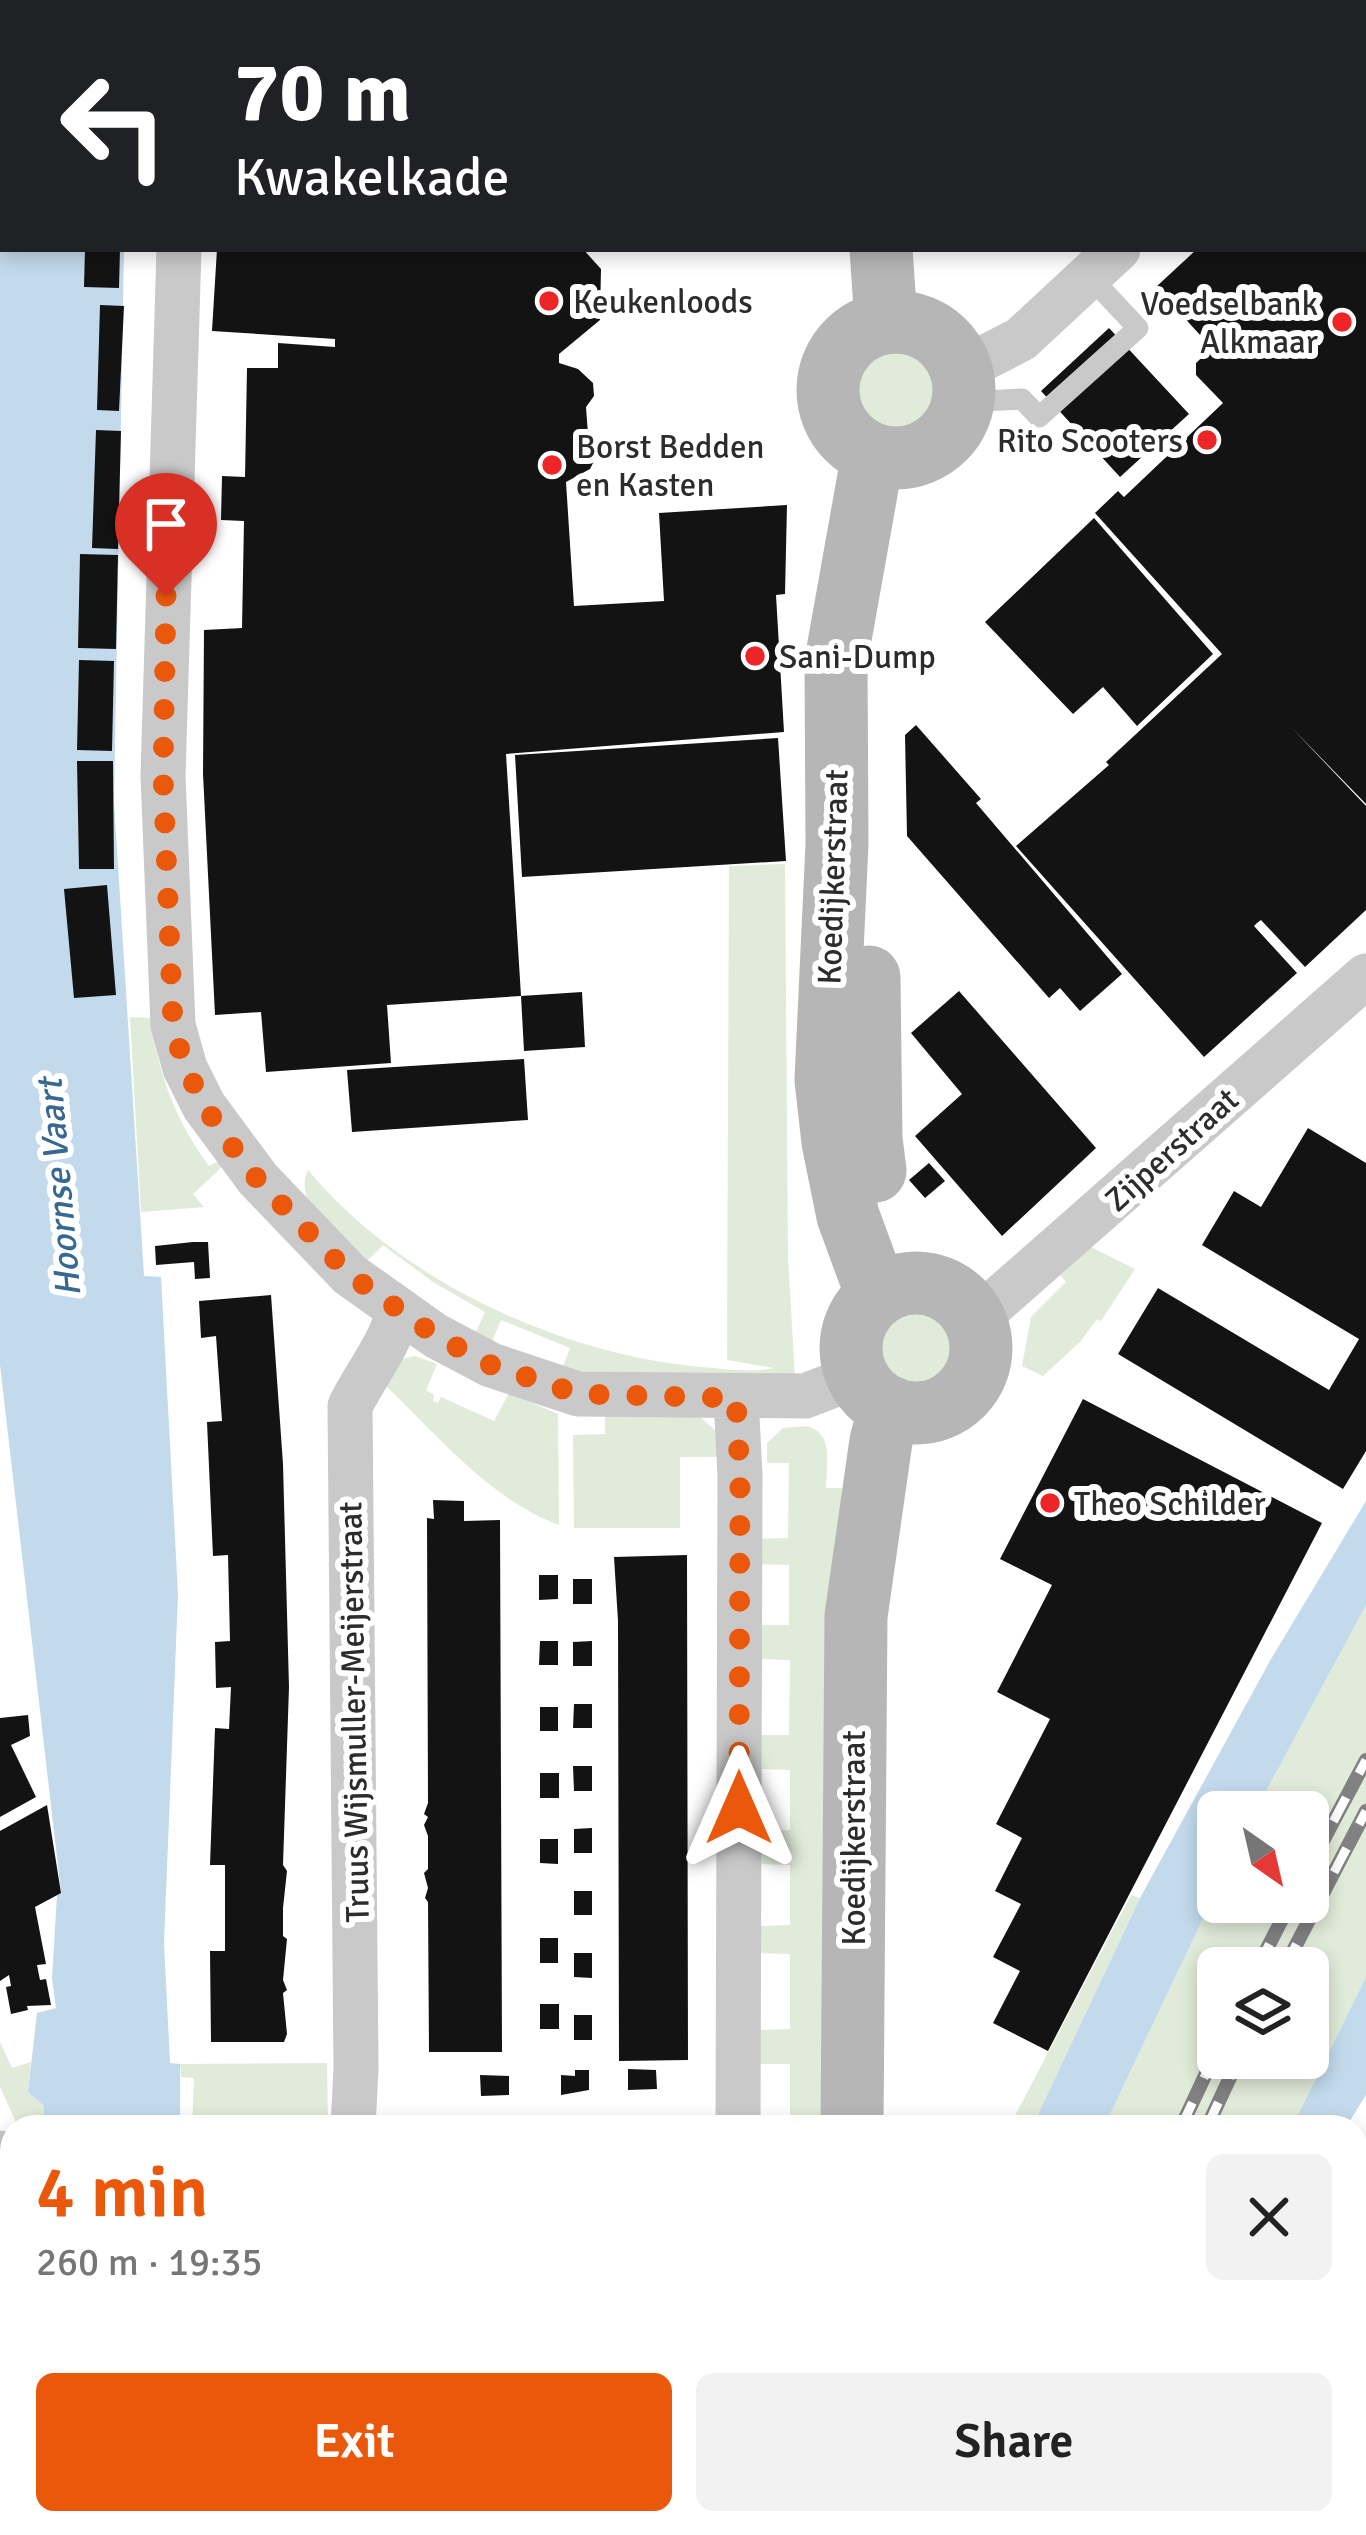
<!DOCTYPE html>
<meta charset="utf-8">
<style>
:root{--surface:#fff;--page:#f2f2f2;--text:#222;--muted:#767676;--accent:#ea580c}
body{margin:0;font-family:Signika,sans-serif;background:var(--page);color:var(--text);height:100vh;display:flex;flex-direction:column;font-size:45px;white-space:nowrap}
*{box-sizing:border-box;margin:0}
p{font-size:39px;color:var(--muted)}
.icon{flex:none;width:66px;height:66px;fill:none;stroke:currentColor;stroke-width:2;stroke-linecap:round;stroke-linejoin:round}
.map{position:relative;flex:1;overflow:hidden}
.details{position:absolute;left:0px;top:2115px;width:1368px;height:420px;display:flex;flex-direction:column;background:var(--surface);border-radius:36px 36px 0 0;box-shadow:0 6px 18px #0003}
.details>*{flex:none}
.banner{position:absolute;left:0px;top:0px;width:1368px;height:252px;box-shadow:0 6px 18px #0003;background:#202124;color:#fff;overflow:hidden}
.needle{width:78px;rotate:146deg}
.tools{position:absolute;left:1197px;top:1791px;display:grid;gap:24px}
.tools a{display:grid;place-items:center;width:132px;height:132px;border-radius:18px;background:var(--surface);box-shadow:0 6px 18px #0003;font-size:60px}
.pin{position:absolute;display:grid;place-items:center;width:102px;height:102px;color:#fff;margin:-123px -51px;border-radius:50% 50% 50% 0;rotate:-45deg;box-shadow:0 0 12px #0007}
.pin .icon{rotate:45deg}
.me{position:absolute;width:132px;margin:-66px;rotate:0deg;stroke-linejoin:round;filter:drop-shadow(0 0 9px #0008)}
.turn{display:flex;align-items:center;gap:42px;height:252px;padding:0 36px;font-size:54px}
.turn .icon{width:156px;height:156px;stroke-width:2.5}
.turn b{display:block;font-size:84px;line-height:102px}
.round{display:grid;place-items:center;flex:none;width:126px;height:126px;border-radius:18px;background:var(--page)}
.head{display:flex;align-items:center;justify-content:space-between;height:204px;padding:0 36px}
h1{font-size:72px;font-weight:600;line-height:90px;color:var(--accent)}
.action{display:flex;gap:24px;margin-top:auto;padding:24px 36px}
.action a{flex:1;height:138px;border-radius:18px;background:var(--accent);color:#fff;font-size:48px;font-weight:600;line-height:138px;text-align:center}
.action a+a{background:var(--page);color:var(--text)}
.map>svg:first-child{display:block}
.green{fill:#e1ebd9;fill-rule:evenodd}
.water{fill:#c3daec}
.building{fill:#131313}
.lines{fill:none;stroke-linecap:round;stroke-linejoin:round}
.service{stroke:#c9c9c9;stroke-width:21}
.minor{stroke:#c9c9c9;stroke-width:45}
.secondary{stroke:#b6b6b6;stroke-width:63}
.rail-casing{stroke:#818181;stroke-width:14}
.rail{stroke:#fff;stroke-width:9;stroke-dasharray:27;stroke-linecap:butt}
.route{stroke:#ea580c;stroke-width:21;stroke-dasharray:0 37.8}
.poi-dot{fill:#ed2526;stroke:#fff;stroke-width:4.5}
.labels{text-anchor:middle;stroke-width:12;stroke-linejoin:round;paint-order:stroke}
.poi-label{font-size:33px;fill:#2c2c2c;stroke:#fff;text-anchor:start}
.street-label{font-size:33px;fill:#2c2c2c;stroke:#fff}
.water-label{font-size:36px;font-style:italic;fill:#376891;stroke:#fff}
</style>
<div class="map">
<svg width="1366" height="2535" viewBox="0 0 1366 2535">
<rect width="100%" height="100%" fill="#fff"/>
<path class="green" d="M850 390a46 46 0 1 1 92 0a46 46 0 1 1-92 0Z
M785 864 788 1257 795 1378 561 1372 570 1348 501 1320 491 1344 474 1336 485 1312 433 1282 383 1245 364 1264C342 1240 291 1205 308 1170 400 1281 560 1354 701 1367 725 1369 752 1373 774 1368L727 1360 729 866Z
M130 1017 151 1018C158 1073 175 1120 209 1166L219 1161 223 1166 193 1194 204 1207 141 1212Z
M1091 1247 1135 1269 1101 1321 1097 1319 1080 1342 1043 1376 1022 1366 1031 1317 1066 1282 1060 1275Z
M874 1348a42 42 0 1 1 84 0a42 42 0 1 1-84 0Z
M415 1356 437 1364 426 1390 434 1395 433 1401 438 1403 441 1397 494 1421 509 1393 558 1414 559 1525C487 1498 433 1430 379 1379L398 1360Z
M605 1415 699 1416 717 1432 722 1457H680V1528H574L573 1435 605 1434Z
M806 1426C835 1433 826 1463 826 1488H842L823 2127H756L790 2124V2064H759V2030L790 2029V1954L757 1953 759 1926 790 1925V1865L760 1864 758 1831 790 1830V1770L759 1769 760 1735H789L790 1660 760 1659V1625H789V1565L757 1564 758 1539 788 1538 789 1463H767V1443L783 1428Z
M1366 1605V1977L1292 2127H1104L1218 1887V1902H1308V1812H1255ZM1218 1968H1308V2058H1218Z
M1131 1895 1140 1898 1032 2127H1009Z
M0 2042 12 2068 31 2062 28 2092 44 2106 43 2127H18L0 2087Z
M327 2063 328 2124 192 2127 194 2078 181 2077 180 2064Z
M1356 2501 1366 2506V2535H479L468 2523H546L558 2527 563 2523H1356Z"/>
<path class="water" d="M0 0H141L3 3V249H124L114 802 144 1276 161 1277 178 1594 164 1943 170 2063 180 2064V2127H43L44 2106 28 2092 37 2013 56 2008 52 1978 57 1895 61 1892 0 1365Z
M1366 1501V1605L1255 1812H1218V1887L1104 2127H1032L1140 1898 1271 1659Z
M1366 1977V2095L1346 2127H1292Z
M82 2523H211L220 2535H81Z"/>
<path class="building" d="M85 249H120L119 288 84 287Z
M217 249H583L601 269 600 320 559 354V363L578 369 593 383 594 396 586 407 588 434 599 451 590 469 566 482 574 606 664 601 659 513 787 505 785 594 776 595 784 732 506 754 521 996 387 1005 391 1063 266 1072 261 1012 215 1015 203 774 204 630 242 628 244 521 221 520 222 476 245 477 247 368H278V343L335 347V339L212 331Z
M1197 249H1366V804L1290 726 1366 806V910L1305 967 1261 920 1257 923 1254 926 1297 973 1204 1057 1016 846 1109 765 1106 762 1222 654 1095 513 1118 491 1124 497 1223 403 1196 375V363L1212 348 1156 287Z
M100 305 124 306 119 411 97 410Z
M1109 328 1189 414 1120 477 1041 391Z
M96 430 121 431 118 549 92 548Z
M1094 518 1213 654 1137 726 1103 687 1073 714 985 622Z
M80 554 118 555 116 649 78 648Z
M79 660 114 661 112 751 77 750Z
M916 725 981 799 976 803 1122 974 1080 1011 1060 988 1049 998 907 836 905 735Z
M778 738 786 861 522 877 515 755Z
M77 761H113L114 869H79Z
M107 885 116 995 74 998 64 889Z
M959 991 1096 1148 1002 1236 915 1136 962 1094 911 1033Z
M582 992 585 1047 524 1051 521 996Z
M524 1059 528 1120 352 1132 347 1070Z
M1308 1128 1366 1163V1451L1343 1489 1118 1354 1158 1288 1329 1390 1359 1339 1202 1245 1234 1191 1261 1207Z
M929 1163 945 1181 925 1198 909 1180Z
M193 1242H208L210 1278 195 1279 194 1262 156 1265 155 1246Z
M271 1295 283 1464 289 1687 283 1865 287 1871 283 1908V1936L287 1939 283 1980 287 1990 283 1993 287 2034 284 2042H211L210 1951H225V1865H210L215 1728 229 1729 231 1687 216 1688 215 1642 230 1641 228 1555 213 1556 207 1422 222 1421 216 1336 201 1338 199 1301Z
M1083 1399 1322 1523 1048 2051 993 2023 1020 1971 993 1957 1021 1904 995 1891 1022 1838 996 1824 1050 1719 997 1692 1052 1585 1000 1559Z
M433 1500 464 1501V1521L500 1520 502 2052H429L428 1902 425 1898 428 1888 424 1873 428 1869V1836L424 1825 428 1817 424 1814 428 1803 427 1518 434 1519Z
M687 1555 688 2060 619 2061 618 1621 614 1557Z
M539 1575H558V1599L539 1600Z
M573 1579H592V1604H573Z
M540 1641H558V1665H539Z
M592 1641V1666H573V1642Z
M574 1704H592V1728H573Z
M540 1707H558V1731H540Z
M28 1715 30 1736 11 1745 36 1797 0 1817V1718Z
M573 1766H592V1791H574Z
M540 1773H559V1798H540Z
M47 1805 61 1893 35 1907 46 1964 37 1965 40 1980 46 1979 51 2005 27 2006 28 2010 11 2014 6 1987 11 1986 9 1975 0 1981V1831Z
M592 1828V1853H574V1829Z
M540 1839H558V1864L540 1863Z
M574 1891H592V1915H574Z
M540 1938H558V1963H540Z
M574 1953H592V1978L574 1977Z
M540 2004H559V2029H540Z
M574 2015H592V2040H574Z
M628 2069 656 2070 657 2089 628 2090Z
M575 2070H589V2090L561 2095V2075L575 2076Z
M480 2075 509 2076V2095L481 2096Z
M1362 2223 1366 2225V2279L1356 2298V2233Z"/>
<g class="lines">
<path class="service" d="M963 402 1022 399 1039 417 1138 328 1089 276
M856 2125 910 2127
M0 2279 9 2302
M1267 2531 1290 2535"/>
<path class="minor" d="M191 3V0
M1365 17 1366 16
M179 249 163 776 173 1025 185 1068 204 1106 258 1179 350 1275 436 1336 491 1365 578 1394 805 1396 857 1376
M961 370 1021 339 1118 249
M975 1320 1366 976
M736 1398 740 1475 738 2127
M353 2127 356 2069 350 1406C367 1372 389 1347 399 1310
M0 2153 12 2180
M358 2523 359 2524
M40 2535V2523"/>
<path class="secondary" d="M881 3V0
M881 249 886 322
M828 390a68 68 0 1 1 136 0a68 68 0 1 1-136 0Z
M873 454 836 661 837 844 826 1080 833 1142 848 1216 877 1295
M869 977 871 1139 875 1171
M851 1348a65 65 0 1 1 130 0a65 65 0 1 1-130 0Z
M852 2127 856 1616 881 1441 890 1407
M310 2535 314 2523"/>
<defs>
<path id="rail" d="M1308 1869 1366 1760
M1257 1968 1291 1902
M1284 1968 1366 1811
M1181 2127 1218 2048
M1207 2127 1239 2058
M1008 2535 1012 2523
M1034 2535 1038 2523"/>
</defs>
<use href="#rail" class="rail-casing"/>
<use href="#rail" class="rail"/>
</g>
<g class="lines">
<path class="route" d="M166 596 163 776 173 1025 185 1068 218 1128 258 1180 350 1275 436 1336 491 1365 578 1394 736 1398 740 1475 739 1808"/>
</g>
<g class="poi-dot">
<circle cx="549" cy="301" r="12"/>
<circle cx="1342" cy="322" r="12"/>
<circle cx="1207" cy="440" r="12"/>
<circle cx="552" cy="465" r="12"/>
<circle cx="755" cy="656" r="12"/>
<circle cx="1050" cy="1503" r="12"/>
</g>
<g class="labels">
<g class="poi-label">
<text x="573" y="313">Keukenloods</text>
<text x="1318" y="315" text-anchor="end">Voedselbank<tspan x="1318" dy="38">Alkmaar</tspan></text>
<text x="1183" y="452" text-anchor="end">Rito Scooters</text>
<text x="576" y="458">Borst Bedden<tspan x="576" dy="38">en Kasten</tspan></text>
<text x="779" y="668">Sani-Dump</text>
<text x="1074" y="1515">Theo Schilder</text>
</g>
<g class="street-label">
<text transform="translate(832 877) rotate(-88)" y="12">Koedijkerstraat</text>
<text transform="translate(1171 1149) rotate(-42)" y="12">Zijperstraat</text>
<text transform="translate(353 1712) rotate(-91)" y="12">Truus Wijsmuller-Meijerstraat</text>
<text transform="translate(853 1838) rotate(-90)" y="12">Koedijkerstraat</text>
</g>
<g class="water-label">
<text transform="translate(58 1188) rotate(-95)" y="13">Hoornse Vaart</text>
</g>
</g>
</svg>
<div class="tools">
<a><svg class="needle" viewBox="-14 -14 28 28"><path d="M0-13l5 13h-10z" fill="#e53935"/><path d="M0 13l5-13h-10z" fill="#767676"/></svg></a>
<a><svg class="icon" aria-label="layers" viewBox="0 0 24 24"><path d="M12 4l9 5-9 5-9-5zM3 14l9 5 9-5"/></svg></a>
</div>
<div class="pin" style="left:166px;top:596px;background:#d93025"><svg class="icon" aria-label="arrive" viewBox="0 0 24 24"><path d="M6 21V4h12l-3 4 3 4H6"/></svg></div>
<svg class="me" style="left:739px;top:1808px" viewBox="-20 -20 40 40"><path d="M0-17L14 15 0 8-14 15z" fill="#ea580c" stroke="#fff" stroke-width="4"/></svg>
<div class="banner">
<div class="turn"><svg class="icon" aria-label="left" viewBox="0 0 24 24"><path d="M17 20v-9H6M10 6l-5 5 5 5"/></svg><div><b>70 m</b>Kwakelkade</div></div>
</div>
<section class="details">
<div class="head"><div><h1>4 min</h1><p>260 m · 19:35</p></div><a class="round"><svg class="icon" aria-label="close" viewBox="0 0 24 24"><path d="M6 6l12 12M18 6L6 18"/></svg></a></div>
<div class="action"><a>Exit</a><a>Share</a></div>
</section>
</div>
